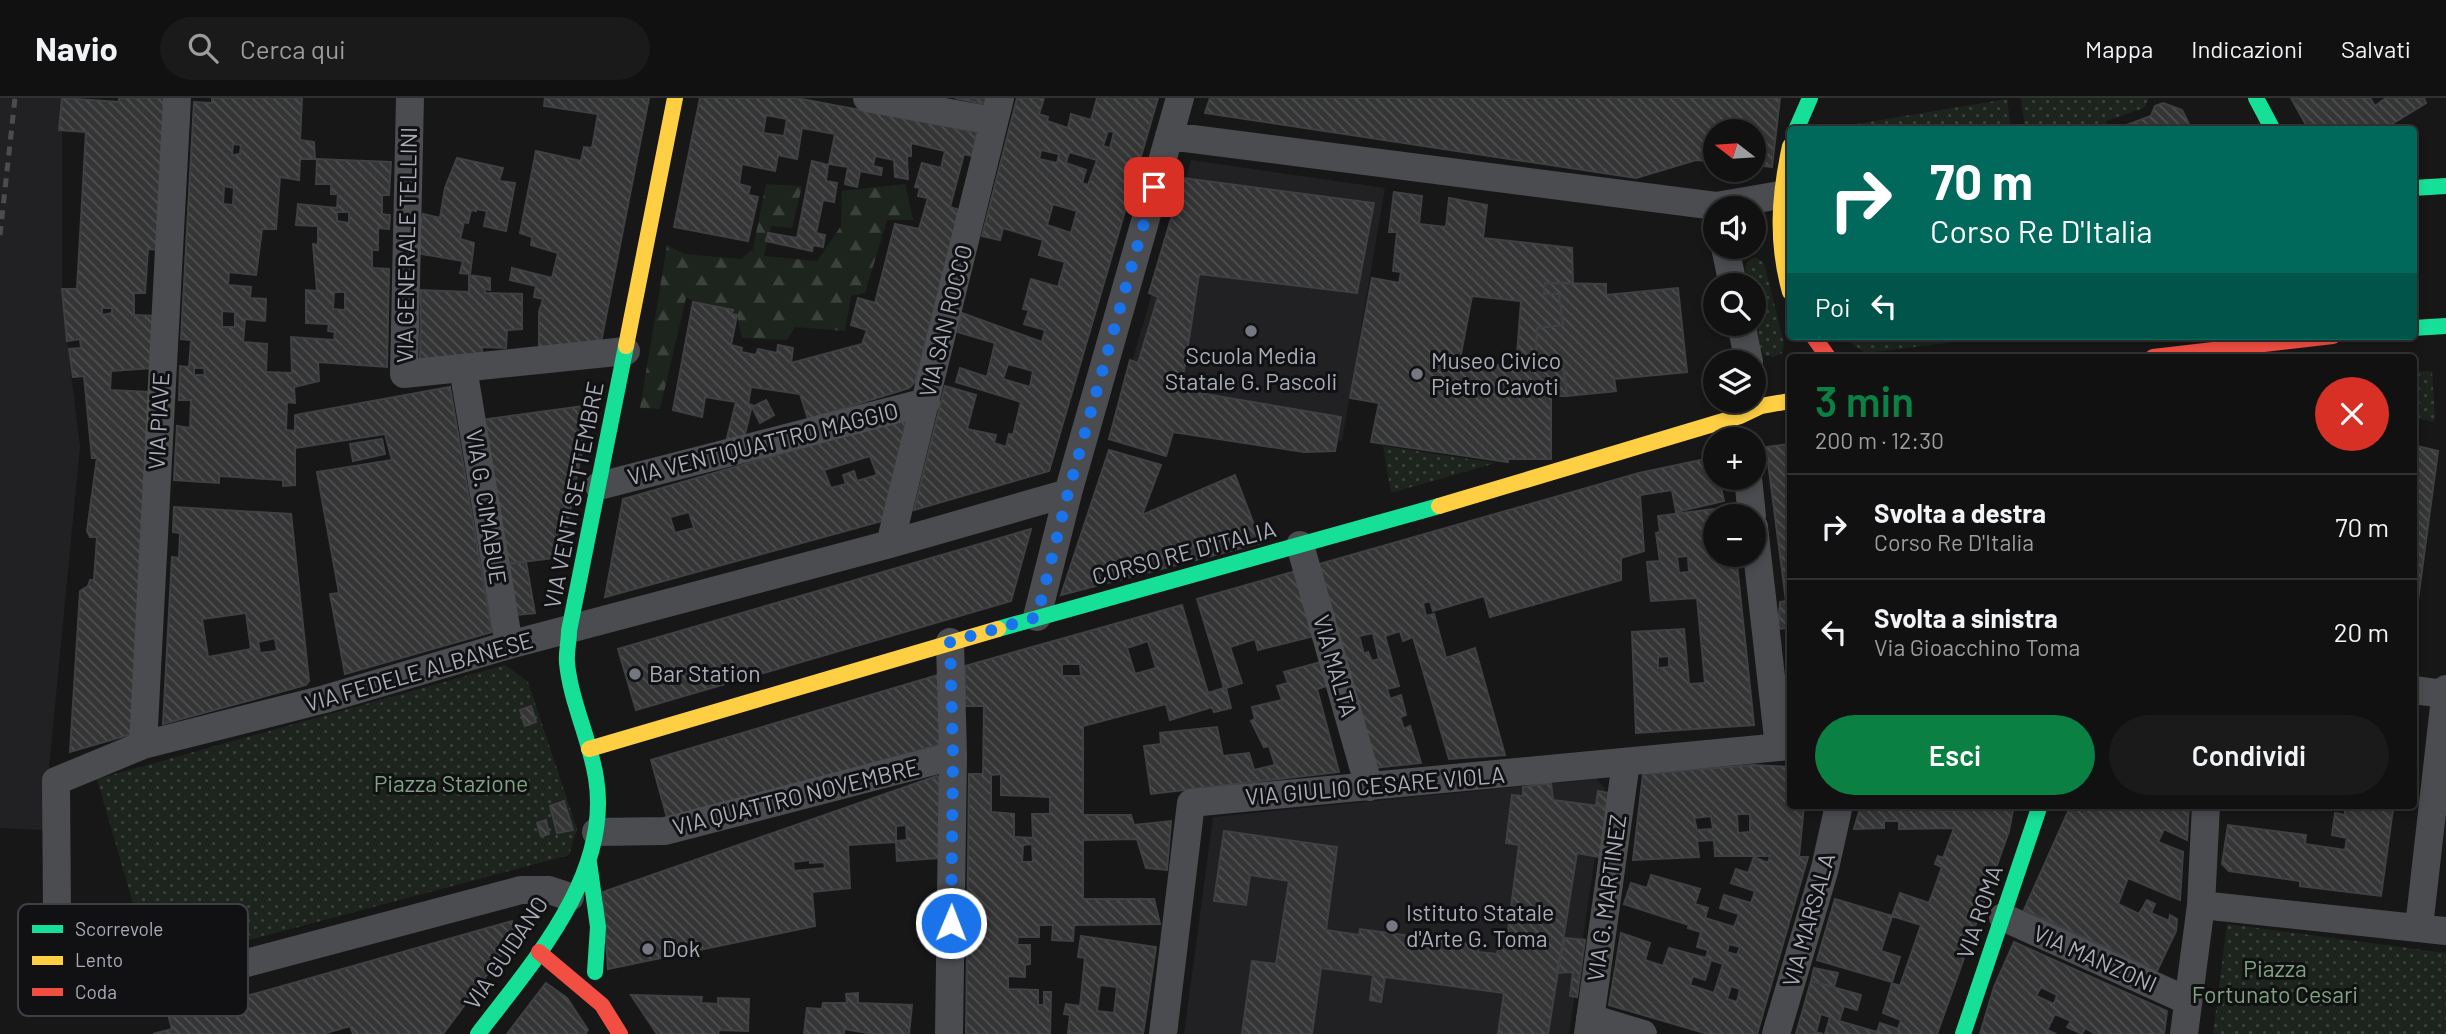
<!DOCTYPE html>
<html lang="it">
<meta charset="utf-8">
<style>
:root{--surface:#111;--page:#1a1a1a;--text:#f1f3f6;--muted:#9c9d9f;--line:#303131;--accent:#0b8043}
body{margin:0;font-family:Barlow,sans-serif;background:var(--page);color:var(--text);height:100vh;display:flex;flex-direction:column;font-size:26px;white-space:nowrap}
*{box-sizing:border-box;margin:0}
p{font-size:23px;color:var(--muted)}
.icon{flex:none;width:38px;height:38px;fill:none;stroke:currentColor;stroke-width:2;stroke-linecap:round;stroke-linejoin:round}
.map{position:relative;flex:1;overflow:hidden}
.panel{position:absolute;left:1787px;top:256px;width:630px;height:455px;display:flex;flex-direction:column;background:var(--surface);border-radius:7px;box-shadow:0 4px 10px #0003,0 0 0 2px var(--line)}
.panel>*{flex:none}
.top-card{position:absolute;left:1787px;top:28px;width:630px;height:214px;border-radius:7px;box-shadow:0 4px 10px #0003,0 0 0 2px var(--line);background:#00695c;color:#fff;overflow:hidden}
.needle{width:46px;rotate:287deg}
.buttons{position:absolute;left:1703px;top:21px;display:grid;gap:14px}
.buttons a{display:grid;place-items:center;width:63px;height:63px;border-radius:50%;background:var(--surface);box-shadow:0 4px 10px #0003,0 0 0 2px var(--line);font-size:35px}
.pin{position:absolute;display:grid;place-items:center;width:60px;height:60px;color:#fff;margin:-30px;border-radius:14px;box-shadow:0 4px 10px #0006}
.me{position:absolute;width:77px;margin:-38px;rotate:1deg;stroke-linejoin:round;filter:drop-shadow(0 0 5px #0008)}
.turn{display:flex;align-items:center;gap:24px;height:147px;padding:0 28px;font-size:32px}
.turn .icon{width:91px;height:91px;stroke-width:2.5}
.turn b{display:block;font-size:49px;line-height:60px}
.then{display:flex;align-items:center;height:66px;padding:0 28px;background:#0003;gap:14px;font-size:26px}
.round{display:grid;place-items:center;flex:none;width:74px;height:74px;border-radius:37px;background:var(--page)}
.summary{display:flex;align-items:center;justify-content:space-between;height:119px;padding:0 28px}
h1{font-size:42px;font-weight:600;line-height:52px;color:var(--accent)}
.action{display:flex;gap:14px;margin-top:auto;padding:14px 28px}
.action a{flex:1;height:80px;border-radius:42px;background:var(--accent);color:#fff;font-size:28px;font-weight:600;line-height:80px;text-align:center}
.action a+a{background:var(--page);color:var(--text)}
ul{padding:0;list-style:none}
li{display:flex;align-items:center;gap:21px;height:105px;padding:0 28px;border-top:2px solid var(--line)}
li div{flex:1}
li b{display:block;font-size:26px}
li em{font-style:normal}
header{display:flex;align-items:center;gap:42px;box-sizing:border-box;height:98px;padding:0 35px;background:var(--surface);border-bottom:2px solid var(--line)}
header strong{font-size:33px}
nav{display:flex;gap:38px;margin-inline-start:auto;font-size:24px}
.search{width:490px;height:63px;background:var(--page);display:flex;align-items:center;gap:18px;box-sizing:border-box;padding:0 24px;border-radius:38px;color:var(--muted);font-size:26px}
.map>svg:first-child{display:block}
.built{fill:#212123}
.green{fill:url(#green-dots)}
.forest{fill:url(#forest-firs)}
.building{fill:url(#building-back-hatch);stroke:#3f4043;stroke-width:2;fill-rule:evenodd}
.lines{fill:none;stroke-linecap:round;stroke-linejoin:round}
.street{stroke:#4b4c50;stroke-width:28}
.fast{stroke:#16e098;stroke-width:16}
.slow{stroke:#ffcf43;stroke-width:16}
.jam{stroke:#f24e42;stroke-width:16}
.rail{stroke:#4b4c4f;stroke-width:5;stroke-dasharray:9 7;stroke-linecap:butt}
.route{stroke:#1a73e8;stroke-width:12;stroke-dasharray:0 21.6}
.poi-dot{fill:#757880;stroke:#111113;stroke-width:2.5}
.labels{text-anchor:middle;stroke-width:6;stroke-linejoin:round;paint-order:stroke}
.street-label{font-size:23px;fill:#a8adb8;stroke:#111113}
.poi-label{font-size:23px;fill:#a8adb8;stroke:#111113;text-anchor:start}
.park-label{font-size:23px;fill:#7fa381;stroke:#111113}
.key{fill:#111113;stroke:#3e4045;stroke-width:2}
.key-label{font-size:19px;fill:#a8adb8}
</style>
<header>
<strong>Navio</strong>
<div class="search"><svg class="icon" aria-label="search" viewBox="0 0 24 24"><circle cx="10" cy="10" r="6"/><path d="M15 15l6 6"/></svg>Cerca qui</div>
<nav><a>Mappa</a><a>Indicazioni</a><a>Salvati</a></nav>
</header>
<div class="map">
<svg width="2446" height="936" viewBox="0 0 2446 936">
<defs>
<pattern id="green-dots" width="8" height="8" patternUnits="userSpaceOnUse" patternTransform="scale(1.75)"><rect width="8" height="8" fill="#1d241e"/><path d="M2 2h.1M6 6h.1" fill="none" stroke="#3b413d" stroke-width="1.8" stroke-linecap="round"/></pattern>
<pattern id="forest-firs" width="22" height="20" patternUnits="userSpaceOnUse" patternTransform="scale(1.75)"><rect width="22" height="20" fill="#1d241e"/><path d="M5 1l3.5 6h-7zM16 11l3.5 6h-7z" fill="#3b413d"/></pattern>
<pattern id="building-back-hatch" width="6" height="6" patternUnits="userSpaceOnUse" patternTransform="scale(1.75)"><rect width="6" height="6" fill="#353536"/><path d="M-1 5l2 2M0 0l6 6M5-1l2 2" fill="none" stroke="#4f5051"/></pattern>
</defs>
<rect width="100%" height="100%" fill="#171717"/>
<path class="built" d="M0 0H66L62 26V199L80 349 43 732 0 730Z
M1191 62 1385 90 1342 343 1181 316 1175 335 1115 322Z
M1596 681 1605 690 1569 936H1184L1213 719Z"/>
<path class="green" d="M2021 0H2149L2144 10 2106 23 2108 31 2025 32Z
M2007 1 2011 31H1825H1826Z
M1756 159 1764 165 1784 245 1782 255 1773 259 1764 257C1752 238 1754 209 1754 187H1748L1745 170 1749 162Z
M1849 238H2003L1866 255 1853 247Z
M2432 273 2435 320 2433 324 2413 319V274Z
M1383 348 1496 365 1391 395Z
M505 567 528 584 577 731 569 757 151 868 97 681Z
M2227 826 2446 855V936H2213Z"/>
<path class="forest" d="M766 86 802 88 792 130 771 128 764 158 817 163 841 128 842 93 905 86 913 122H887L865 195 851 198 845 233 795 229 787 242 742 240 737 217 686 200 660 311 640 310 667 147 684 156 741 161 753 151Z"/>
<path class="building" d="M62 0 119 4V0H170L159 152 148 151 145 195H134V217L156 218 152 270 111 273 110 292 149 294 135 635 70 654 80 493 88 488 90 482H94L97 439H90L87 433 97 360H92L84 278 73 279 69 251 81 250 80 241 67 243 62 191H77L86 34 59 32ZM102 210H112V215L102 217Z
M212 0H302L300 42 314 44 315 61H300L299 82 280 79 276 131H262L256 177 229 174 228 187 251 189 250 200 266 201 265 223 245 221 243 244 267 246 266 274 292 275 291 239 334 242 335 234 328 233 329 226 306 225V192L317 193 313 146 318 147V128L296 127 298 106 337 110 338 96H331V86H316L317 61 391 64 389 97H382V116L390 117 389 131 378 130V152H372V170L389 171 387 269 318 264 319 283 294 289 295 305 287 304 286 332 295 333V317L450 289 492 534 345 576 330 496 339 495 317 374 392 362 385 336 295 350V387L283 388V382L219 378V385L174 382 177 328 190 330 191 302H179L180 268 189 269 191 242 181 241 194 4 212 5ZM233 46 241 47 240 56 232 57ZM224 88 234 90 233 107 223 106ZM337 114H349V125L337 123ZM334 194H345V212L333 211ZM222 213 235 214V229H222ZM194 270H204L205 277H194Z
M545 0H649L601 244 539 250V214L543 201 534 199 536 188 510 182 512 170 552 180 558 155 531 147 532 139 520 135 536 53 581 63 584 49 592 50 598 16 544 8Z
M700 0H796L977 34 972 58 964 56 950 109 959 112 915 284 909 290 808 321 800 296 751 289 748 306 752 307 744 340 726 344 736 304 705 299 702 319 673 312 693 204 733 212 731 216 737 217 731 247 742 250 741 254 756 257 758 251 777 255 778 247 793 250 791 265 862 246 867 232 851 227 858 200 875 205 895 126 919 131 928 100 918 98 920 90 915 89 922 65 941 70 945 53 911 45V58H907L908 81 895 79 894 62 875 58 873 68 882 70 881 77 860 73 857 89 845 86 848 69 829 66 835 36 802 30 797 61 778 57 775 73 742 66 739 86 750 89 748 97 758 99 748 143 674 129ZM766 17 787 21 784 38 763 35Z
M955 0H986L984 6Z
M1017 0H1044L1039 16 1048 19 1047 23 1068 30 1071 16 1091 22 1097 0H1158L1049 373 914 412 945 288 976 297 967 331 996 337 994 345 1006 349 1009 336 1013 337 1021 304 956 284 960 270 987 279 995 245 958 234 962 215 1042 244 1045 232 1024 226 1029 212 1023 211 1031 181 1058 189 1065 164 1039 157 1043 142 1003 130 1000 142 982 138ZM1108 33 1114 34 1110 50 1103 48ZM1041 52 1059 56 1057 65 1039 61ZM1069 54 1097 62 1088 87 1082 85 1086 72 1066 65ZM1053 106 1077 113 1071 135 1047 127ZM1008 266 1033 273 1030 289 1003 281Z
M1210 0H1780L1772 69 1754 67V33H1715V64L1696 62 1636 80 1205 15Z
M2291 0H2370L2375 8 2386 0H2424L2426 5 2382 32H2309Z
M2163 5 2182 12 2192 32H2113L2151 18 2155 8Z
M457 60 503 70 499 83 515 85 506 133 484 128 487 113 476 111V113L471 112 468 125 464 124 460 141 474 145 470 176 460 175 463 163 416 155 423 116 440 120 445 90Z
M812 63 828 67 826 83 837 85 834 104 823 102 816 135 825 137 823 149 813 147 812 153 766 143 768 135 797 140Z
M1183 80 1374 105 1357 195 1199 176 1181 292 1341 319 1335 353 1304 354 1173 334 1166 358 1109 341 1130 262 1138 265 1158 199 1149 195Z
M1394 94 1422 98 1419 126 1446 129 1449 100 1487 107 1483 140 1572 150 1573 185H1545L1544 196H1559L1563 227 1537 230 1536 257 1547 267 1563 266 1567 298H1551V361H1508V364L1371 344 1379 305 1350 300 1372 180 1399 185 1401 174 1393 173 1397 134H1389ZM1472 198 1521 203 1516 270 1460 261Z
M469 177 490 180V192L485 191V195L522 196V231L507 232 506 250 482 249V258L420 261 421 192 469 194Z
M1545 185 1606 186V197L1678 190 1687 274 1614 281 1616 293 1567 298 1563 266 1547 267 1536 257 1537 230 1563 227 1559 196H1544Z
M766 302 774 317 760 325 752 309Z
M591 307 561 459 505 466 480 322Z
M907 320 882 423 605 499 623 401ZM870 358 877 377 857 383 854 373 843 377 846 386 831 390 824 372ZM689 414 694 430 675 435 670 419Z
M382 341 385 356 353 363 350 346Z
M1790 346V591L1786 530 1778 531 1780 504 1786 503 1766 349Z
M2413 347 2438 353 2413 539Z
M1109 352 1161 367 1142 417 1235 377 1261 445 1061 497Z
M1715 359V380H1730L1719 382 1724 403 1676 414 1672 392 1640 397 1644 453 1621 460V482L1490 519 1484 498 1433 513 1430 503 1423 505 1426 518 1434 516 1446 560 1475 550 1505 657 1449 661 1413 539 1403 543 1400 533 1385 538 1399 588 1387 591 1390 601 1401 597 1406 617 1400 619 1404 631 1410 628 1421 665 1374 670 1316 467 1639 375ZM1373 535 1379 561 1372 563 1368 554 1364 556 1359 538Z
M174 409 291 416 309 583 306 587 163 626 172 459 179 460 180 435 173 434ZM246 515 251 551 208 559 202 521ZM275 540 277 553 260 555 258 544Z
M1730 409 1731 418H1715V457H1736L1754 627 1636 635 1632 534 1684 531 1689 586 1705 585 1697 500 1651 503 1647 464 1660 463 1656 435 1660 434 1658 418ZM1688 458 1689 474 1679 475 1677 459ZM1669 558V569L1658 570V559Z
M1031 431 1011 503 636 612 618 551Z
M526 464 535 515 516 517 507 466Z
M1296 473 1314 538 1258 552 1255 541 1230 549 1242 585 1226 590 1231 610 1214 614 1212 609 1170 622 1166 606 1083 628V717H1131L1134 727 1171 723 1167 772 1146 770 1137 741 1083 742V801H1154L1160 826 1074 827 1073 843 1052 842 1053 827H1039V839H1018L1017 847H1030V866L1025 867V879L1008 878V891L1038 892V907H1044V894H1051L1050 936H966L969 676H983L984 608H965V568L1182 507 1208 595 1224 590 1197 501ZM1148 543 1156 570 1135 576 1127 550ZM1062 566H1080L1081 578H1062ZM1001 676V697L1050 699V716H1032L1033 740 1014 739V716L991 714V677ZM1032 746 1033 764H1022L1023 747Z
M1321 564 1329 587 1317 591 1339 674 1151 696 1144 648 1161 646 1160 635 1217 629 1223 658 1249 655 1254 672 1275 667 1269 648 1264 649 1251 623 1255 621 1252 609 1282 602 1277 588 1288 585 1284 574Z
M941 576V646L668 723 651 662Z
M531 608 536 624 525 628 520 612Z
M1753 667 1790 669V707H1804L1799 759H1808L1757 936H1708L1609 907 1621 835 1650 845 1645 862 1663 868 1669 850 1706 860 1708 852 1697 849 1701 834 1688 830 1689 827 1624 806 1631 785 1647 790 1651 777 1700 791 1695 806 1708 810 1705 820 1734 829 1739 816 1720 810 1724 797 1751 805 1755 793 1731 785 1736 771 1748 775 1754 759 1768 765 1770 758H1715L1714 742 1697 743 1699 759 1633 762 1643 676ZM1737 716H1750V734L1738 735ZM1711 718 1713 731 1697 732 1694 720ZM1729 846 1740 849 1737 857 1727 854ZM1711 862 1723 866 1714 895 1690 887 1693 878 1705 882ZM1731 888 1740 891 1737 904 1727 901Z
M937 678 940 681V760L897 763 896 744 848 747 850 790 812 794 815 828 608 871 603 794ZM906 727 907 742 896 743V728ZM810 762V765L824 764 825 770 794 773 793 764Z
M1551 685 1553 702 1607 709 1600 759 1577 755 1548 936H1498L1504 895 1385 879 1381 904 1370 902 1373 877 1321 870 1312 936H1242L1252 863 1276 866 1289 783 1250 777 1246 807 1214 803 1224 733 1337 749 1326 832 1359 837 1360 831 1479 847 1478 854 1497 856 1501 832 1508 833 1519 747 1506 745 1512 697 1523 698V689Z
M1598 693 1609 695 1607 709 1596 707Z
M564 703 573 732 557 735 550 708Z
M1861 707H1939L1937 713H1961L1960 707H2014L2009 733 1937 936H1825L1830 919 1821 916 1816 934 1823 936H1796L1811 883 1861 897 1857 912 1844 908 1839 923 1877 934 1880 925 1898 931 1901 922 1883 915 1892 885 1900 888 1921 827 1892 818 1900 795 1929 805 1942 769 1935 766 1938 758 1943 760 1954 730 1899 731V723H1884V730L1854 731Z
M2071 707H2189L2187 742 2164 731 2158 744 2183 754 2180 802 2128 780 2118 806 2139 816 2147 802 2155 806 2151 815 2169 823 2170 817 2177 821 2176 833 2157 873 2024 812Z
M2345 707 2393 711 2381 798 2300 788V783L2229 773 2222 766 2228 727 2306 737 2305 746 2345 752 2347 740 2332 737 2335 715 2345 717Z
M546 722 549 736 541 738 537 725Z
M1835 801 1892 818 1881 853 1900 859 1892 884 1817 862Z
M512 823 515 839 443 936H353L350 928 323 936H153L172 931 169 920Z
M1081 838 1156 849 1143 936 1068 935 1070 917 1064 916 1066 906 1080 908 1085 860 1078 859ZM1100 887 1117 889 1114 915 1097 913Z
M1565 840 1585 842 1577 899 1570 898 1573 874 1556 875Z
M2014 844 2167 913 2164 936H2096L2085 930 2082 936 2067 929 2071 923 2055 916 2047 932 2056 936H1980L1994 889ZM2041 889 2057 897 2054 906 2036 898Z
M1814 870 1838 875 1834 889 1811 883Z
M546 885 567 900 588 932 585 936H507Z
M858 895V905L912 907 909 936H874L844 931V936H804L807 910 822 911 823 905H847L846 896Z
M631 897 702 899 701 905 718 906V900L749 901 748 933 719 932 718 936H657Z"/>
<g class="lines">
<path class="street" d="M410 0 404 276 626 253
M867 0 994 23
M1169 38 1716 108 1780 97
M1725 149 1733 187
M1741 226 1749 264
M463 270 509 547
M1748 380 1752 418
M599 388 926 304
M1754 429 1779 649
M890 446 1000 0
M1300 447 1369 689
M1037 519 1068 395 1180 0
M2413 592 2446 596
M143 647 177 0
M596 734 665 733 953 658
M570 799 549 792H521L122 898 57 816 56 683 143 647 325 601 509 547 890 446 1068 395
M2201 807 2446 833
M2003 819 2188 903
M2419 829 2446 591
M1590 920 1643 936
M949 936 953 658 950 544
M1163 936 1191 705 1790 648
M1588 936 1626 664
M1776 936 1825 770 1839 707
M2184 936 2201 807 2206 707"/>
<path class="fast" d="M2256 0 2273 32
M1796 32 1810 0
M2413 90 2446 88
M2413 230 2446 228
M998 531 1439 408
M589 764 598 829 595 874
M478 936C532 865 612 777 596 680 590 641 571 605 567 565 566 554 569 544 569 533L626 248
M1963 936 2040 707"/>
<path class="slow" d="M1790 48C1779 99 1776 144 1790 194
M626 248 675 0
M1439 408 1740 318 1761 308 1790 303
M589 651 998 531"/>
<path class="jam" d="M1813 238 1828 259
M2153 259 2333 238
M539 854 602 907 620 936"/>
<path class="rail" d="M0 137 15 0"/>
</g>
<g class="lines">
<path class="route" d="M951 825 953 658 950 544 1037 519 1068 395 1154 89"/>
</g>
<g class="poi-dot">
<circle cx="1251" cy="233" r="7"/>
<circle cx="1417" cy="276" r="7"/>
<circle cx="635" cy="576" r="7"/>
<circle cx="1392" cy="828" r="7"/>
<circle cx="648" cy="851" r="7"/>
</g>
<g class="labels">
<g class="street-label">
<text transform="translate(407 147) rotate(-89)" y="8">VIA GENERALE TELLINI</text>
<text transform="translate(946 223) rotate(-76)" y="8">VIA SAN ROCCO</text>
<text transform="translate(159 323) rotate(-87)" y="8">VIA PIAVE</text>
<text transform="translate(763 346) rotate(-14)" y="8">VIA VENTIQUATTRO MAGGIO</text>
<text transform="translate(574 397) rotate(-79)" y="8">VIA VENTI SETTEMBRE</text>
<text transform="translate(486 409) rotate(81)" y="8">VIA G. CIMABUE</text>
<text transform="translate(1184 455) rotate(-15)" y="8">CORSO RE D'ITALIA</text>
<text transform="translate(1335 568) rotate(74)" y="8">VIA MALTA</text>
<text transform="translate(419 574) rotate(-16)" y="8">VIA FEDELE ALBANESE</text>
<text transform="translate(1375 688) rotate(-5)" y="8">VIA GIULIO CESARE VIOLA</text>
<text transform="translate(796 699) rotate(-14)" y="8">VIA QUATTRO NOVEMBRE</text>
<text transform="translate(1607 800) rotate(-82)" y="8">VIA G. MARTINEZ</text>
<text transform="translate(1980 814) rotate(-71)" y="8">VIA ROMA</text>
<text transform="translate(1809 822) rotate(-74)" y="8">VIA MARSALA</text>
<text transform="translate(506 855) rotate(-56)" y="8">VIA GUIDANO</text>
<text transform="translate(2095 861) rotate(24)" y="8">VIA MANZONI</text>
</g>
<g class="poi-label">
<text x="1251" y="266" text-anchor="middle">Scuola Media<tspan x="1251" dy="26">Statale G. Pascoli</tspan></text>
<text x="1431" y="271">Museo Civico<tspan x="1431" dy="26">Pietro Cavoti</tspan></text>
<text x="649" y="584">Bar Station</text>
<text x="1406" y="823">Istituto Statale<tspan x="1406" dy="26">d'Arte G. Toma</tspan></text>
<text x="662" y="859">Dok</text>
</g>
<g class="park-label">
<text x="451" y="694">Piazza Stazione</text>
<text x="2275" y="879">Piazza<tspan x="2275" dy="26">Fortunato Cesari</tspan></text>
</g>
</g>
<rect x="18" y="806" width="230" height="112" rx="10" class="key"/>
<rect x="32" y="827" width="31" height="8" fill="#16e098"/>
<rect x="32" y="858" width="31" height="9" fill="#ffcf43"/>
<rect x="32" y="890" width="31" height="8" fill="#f24e42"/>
<g class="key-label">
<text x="75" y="838">Scorrevole</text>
<text x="75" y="869">Lento</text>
<text x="75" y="901">Coda</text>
</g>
</svg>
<div class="buttons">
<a><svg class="needle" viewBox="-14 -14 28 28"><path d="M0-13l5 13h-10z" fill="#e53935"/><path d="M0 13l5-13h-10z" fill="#9c9d9f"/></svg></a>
<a><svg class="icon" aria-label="sound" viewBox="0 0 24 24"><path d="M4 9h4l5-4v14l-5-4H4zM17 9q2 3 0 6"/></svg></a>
<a><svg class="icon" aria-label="search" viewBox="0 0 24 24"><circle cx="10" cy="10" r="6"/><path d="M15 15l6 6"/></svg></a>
<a><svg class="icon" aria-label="layers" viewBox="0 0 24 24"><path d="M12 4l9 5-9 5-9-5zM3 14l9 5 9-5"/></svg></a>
<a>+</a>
<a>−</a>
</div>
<div class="pin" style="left:1154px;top:89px;background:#d93025"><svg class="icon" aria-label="arrive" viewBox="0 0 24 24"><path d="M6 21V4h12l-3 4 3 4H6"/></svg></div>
<svg class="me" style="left:951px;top:825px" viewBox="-20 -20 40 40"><circle r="17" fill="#1a73e8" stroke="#fff" stroke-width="3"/><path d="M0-11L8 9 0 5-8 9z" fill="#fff"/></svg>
<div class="top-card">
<div class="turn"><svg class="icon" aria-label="right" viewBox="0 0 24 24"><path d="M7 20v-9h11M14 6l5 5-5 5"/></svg><div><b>70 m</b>Corso Re D'Italia</div></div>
<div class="then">Poi<svg class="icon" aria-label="left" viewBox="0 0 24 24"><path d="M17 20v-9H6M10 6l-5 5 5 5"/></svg></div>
</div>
<section class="panel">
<div class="summary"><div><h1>3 min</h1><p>200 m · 12:30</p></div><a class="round" style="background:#d93025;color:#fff"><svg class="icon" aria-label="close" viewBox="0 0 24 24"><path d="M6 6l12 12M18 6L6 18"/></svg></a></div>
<ul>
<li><svg class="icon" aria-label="right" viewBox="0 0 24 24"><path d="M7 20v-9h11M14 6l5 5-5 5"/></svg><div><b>Svolta a destra</b><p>Corso Re D'Italia</p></div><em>70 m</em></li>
<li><svg class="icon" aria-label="left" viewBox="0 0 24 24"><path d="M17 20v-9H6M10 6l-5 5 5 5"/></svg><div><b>Svolta a sinistra</b><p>Via Gioacchino Toma</p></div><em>20 m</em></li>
</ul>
<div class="action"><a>Esci</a><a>Condividi</a></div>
</section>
</div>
